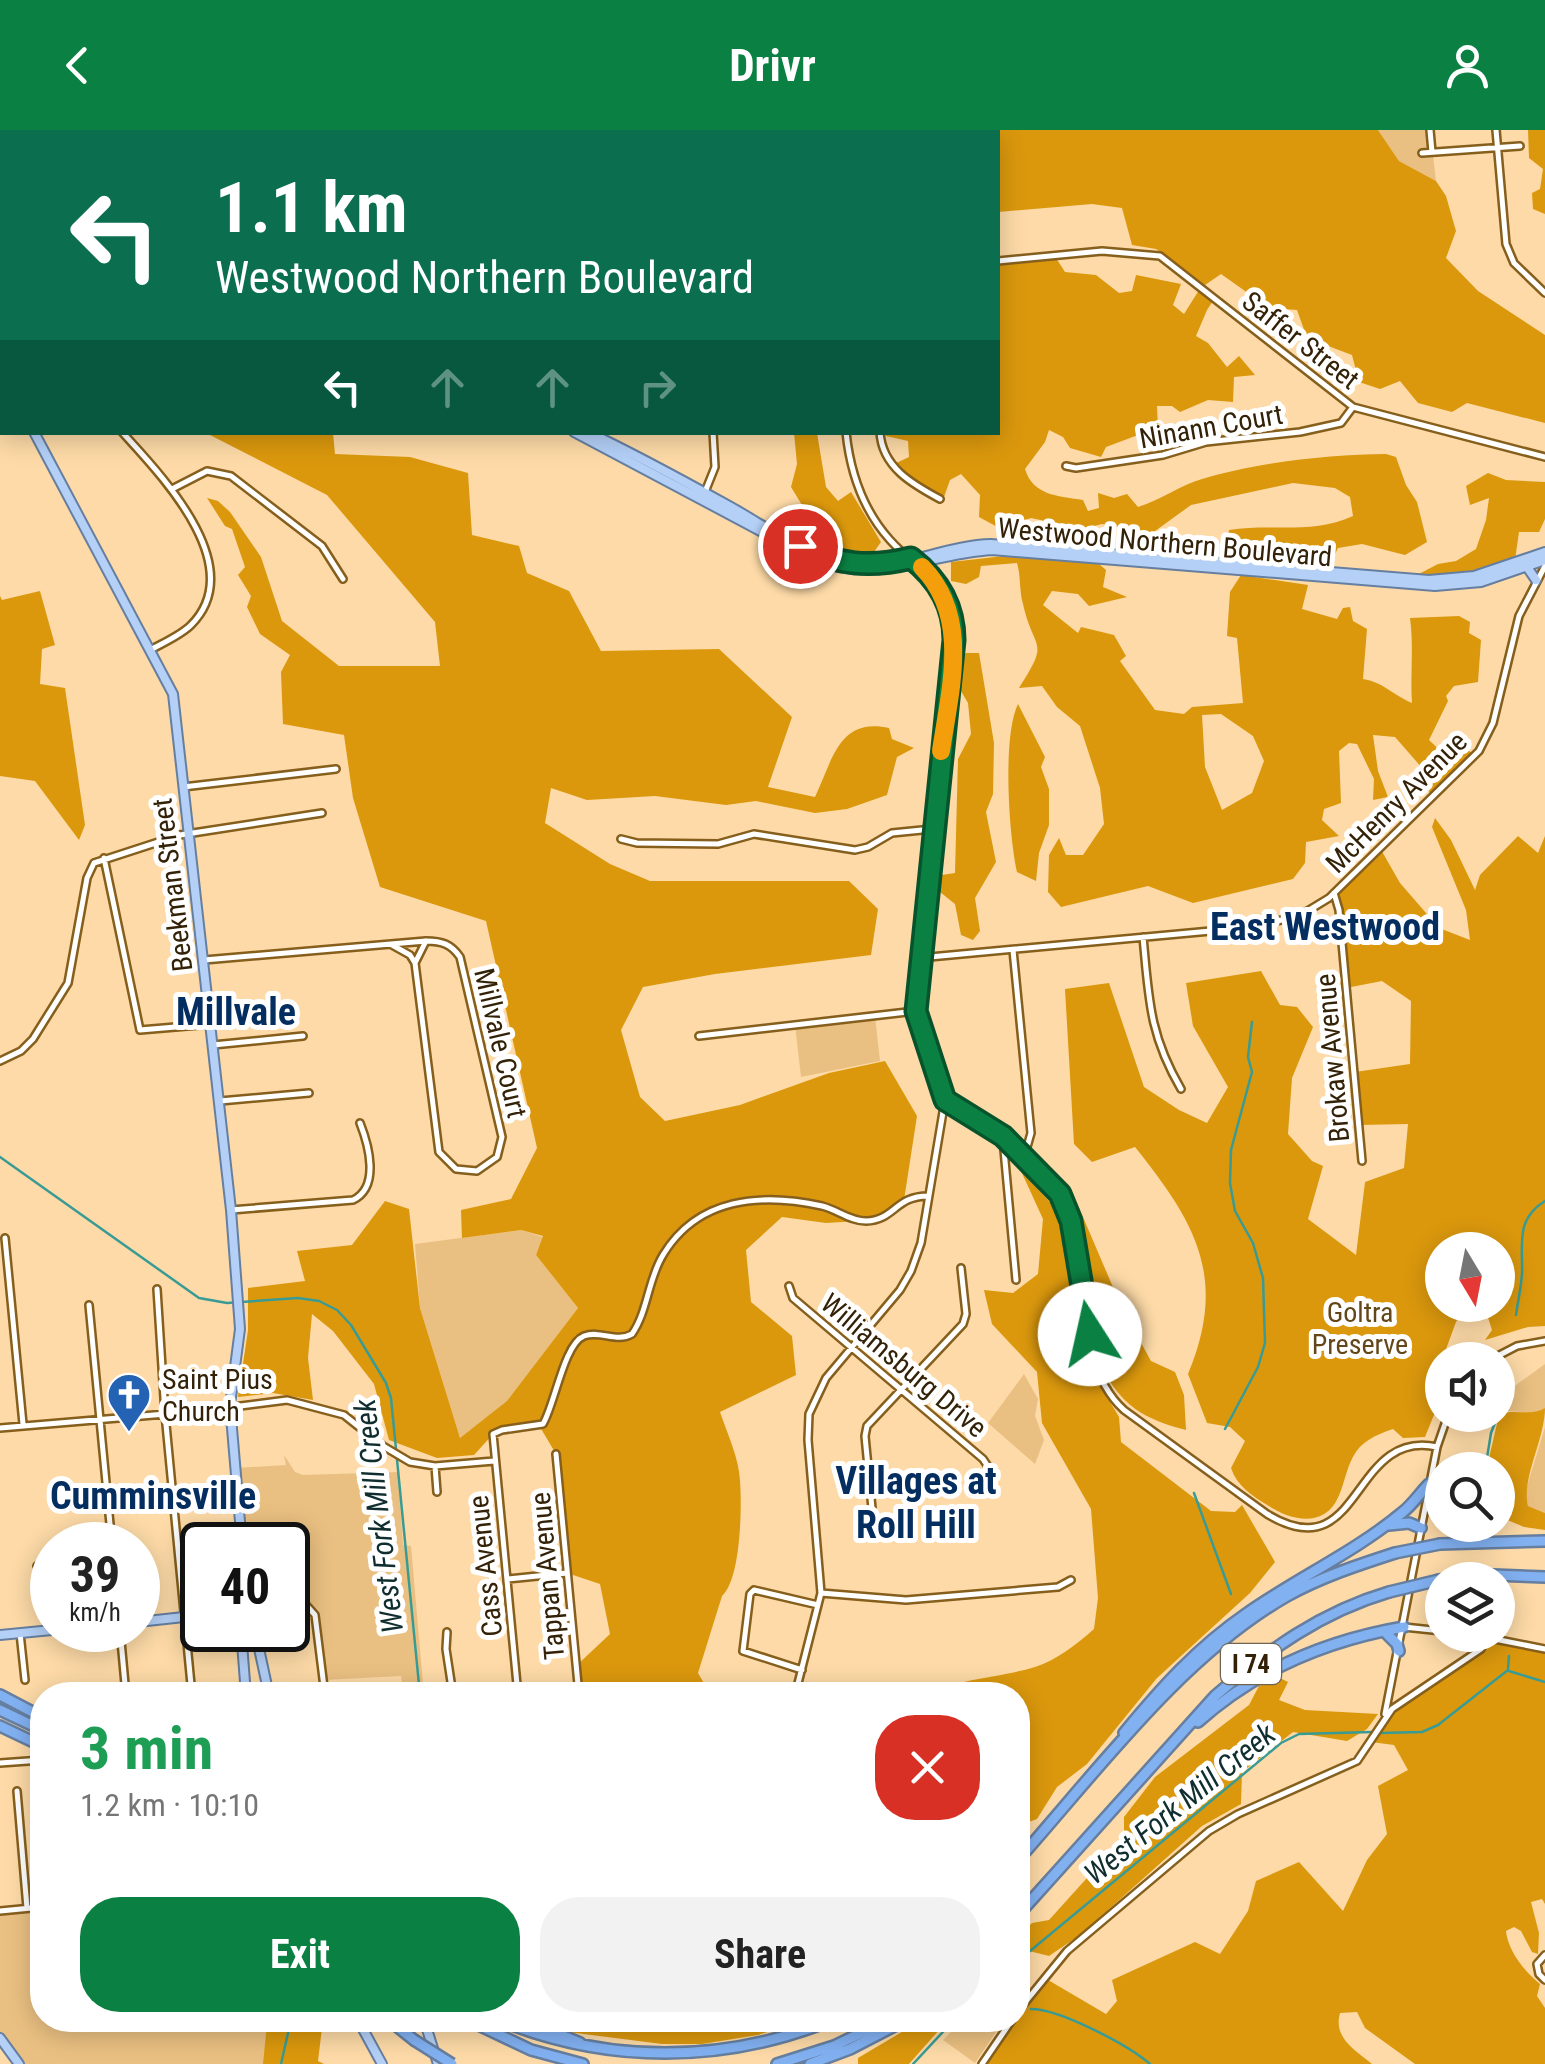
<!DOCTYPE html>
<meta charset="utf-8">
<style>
:root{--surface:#fff;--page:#f2f2f2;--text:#222;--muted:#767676;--accent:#0b8043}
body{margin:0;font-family:"Roboto Condensed",sans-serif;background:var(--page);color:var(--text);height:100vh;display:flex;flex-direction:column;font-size:38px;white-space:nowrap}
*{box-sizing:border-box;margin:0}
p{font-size:32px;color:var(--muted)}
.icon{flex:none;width:55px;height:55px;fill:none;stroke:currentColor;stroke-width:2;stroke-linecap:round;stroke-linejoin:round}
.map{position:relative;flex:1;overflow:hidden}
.side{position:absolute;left:30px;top:1552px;width:1000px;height:350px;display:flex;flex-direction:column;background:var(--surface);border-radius:40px;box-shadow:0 5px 25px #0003}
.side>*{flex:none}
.banner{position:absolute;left:0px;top:0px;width:1000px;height:305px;box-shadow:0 5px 25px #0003;background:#0b6e4f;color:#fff;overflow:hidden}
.needle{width:65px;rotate:170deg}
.tools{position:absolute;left:1425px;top:1102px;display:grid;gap:20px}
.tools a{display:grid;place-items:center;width:90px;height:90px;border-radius:50%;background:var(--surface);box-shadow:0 5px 25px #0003;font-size:50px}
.speed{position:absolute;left:30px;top:1392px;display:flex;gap:20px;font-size:50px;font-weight:700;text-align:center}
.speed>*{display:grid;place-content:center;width:130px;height:130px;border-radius:50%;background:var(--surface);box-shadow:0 5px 25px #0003;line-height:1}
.speed small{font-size:25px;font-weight:400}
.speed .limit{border:5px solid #111;border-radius:15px;background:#fff;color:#111}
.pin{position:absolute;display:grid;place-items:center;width:85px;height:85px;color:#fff;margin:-42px;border:5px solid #fff;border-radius:50%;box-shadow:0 2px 10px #0007}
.me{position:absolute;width:110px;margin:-55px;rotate:350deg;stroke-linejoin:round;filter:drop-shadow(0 0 8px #0008)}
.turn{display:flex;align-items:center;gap:35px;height:210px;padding:0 50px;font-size:45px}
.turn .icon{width:130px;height:130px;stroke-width:2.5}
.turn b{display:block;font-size:70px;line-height:85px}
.lanes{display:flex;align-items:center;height:95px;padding:0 50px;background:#0003;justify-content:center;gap:50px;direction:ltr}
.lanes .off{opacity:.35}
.round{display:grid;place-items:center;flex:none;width:105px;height:105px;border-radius:40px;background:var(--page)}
.summary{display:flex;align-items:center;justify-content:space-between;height:170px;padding:0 50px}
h1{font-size:60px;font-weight:700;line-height:75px;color:#1e9e55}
.cta{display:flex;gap:20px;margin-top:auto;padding:20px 50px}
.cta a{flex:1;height:115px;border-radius:40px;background:var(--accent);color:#fff;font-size:40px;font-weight:700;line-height:115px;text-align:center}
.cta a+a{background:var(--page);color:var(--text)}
header{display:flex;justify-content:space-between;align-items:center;height:130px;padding:0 50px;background:var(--accent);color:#fff;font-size:45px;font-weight:700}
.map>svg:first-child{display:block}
.green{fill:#eac082}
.forest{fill:#db980d;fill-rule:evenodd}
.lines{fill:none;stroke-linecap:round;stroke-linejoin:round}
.stream{stroke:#399b94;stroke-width:2.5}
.minor-casing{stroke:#865f1d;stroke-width:10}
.major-casing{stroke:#667fa0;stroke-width:12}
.highway-casing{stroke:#667fa0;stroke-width:14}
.minor{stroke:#fff;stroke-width:5}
.major{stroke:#b4d0f7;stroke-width:8}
.highway{stroke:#82b1f2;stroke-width:9}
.highway-bridge-casing{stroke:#667fa0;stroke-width:14;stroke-linecap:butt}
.highway-bridge{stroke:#82b1f2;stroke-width:9}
.route-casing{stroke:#07532c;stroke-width:25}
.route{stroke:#0b8043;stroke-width:18}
.slow{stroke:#f59e0b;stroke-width:18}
.labels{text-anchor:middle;stroke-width:10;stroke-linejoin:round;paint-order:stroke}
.shield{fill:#fff;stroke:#706451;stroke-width:2.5}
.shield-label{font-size:25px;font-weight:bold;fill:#332207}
.street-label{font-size:28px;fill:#332207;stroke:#fff}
.park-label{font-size:28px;fill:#634719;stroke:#fff}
.poi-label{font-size:28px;fill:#332207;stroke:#fff;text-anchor:start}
.water-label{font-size:30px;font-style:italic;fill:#102e2f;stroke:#fff}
.district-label{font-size:38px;font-weight:bold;fill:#042d60;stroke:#fff}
</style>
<header><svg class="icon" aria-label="back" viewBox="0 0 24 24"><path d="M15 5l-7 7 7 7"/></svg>Drivr<svg class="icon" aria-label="person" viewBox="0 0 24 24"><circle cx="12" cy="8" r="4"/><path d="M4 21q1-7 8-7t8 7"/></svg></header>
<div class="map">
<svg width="1545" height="1934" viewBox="0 0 1545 1934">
<rect width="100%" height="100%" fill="#fddaa7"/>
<path class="green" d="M1378 0H1430L1436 51 1399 31Z
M875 886 880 931 801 947 795 895Z
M521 1100 543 1107 536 1125 578 1178 507 1272 460 1308 420 1178 415 1114Z
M1545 1234V1278L1536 1283 1508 1281 1502 1265Z
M1024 1244 1038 1269 1035 1286 1044 1310 1035 1334 988 1293Z
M1545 1297V1383L1528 1376 1525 1363Z
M284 1325 295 1342 303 1345 398 1342 403 1415 411 1416 424 1565H404L401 1546 324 1550 315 1485 307 1476 304 1405 261 1406 260 1397 241 1399 235 1338 286 1335Z
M42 1777V1890H286L278 1934H19L0 1908V1781Z
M963 1890H1004L975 1933 943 1910Z"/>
<path class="forest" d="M836 0H1378L1399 31 1436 51 1446 66 1456 101 1446 128 1478 161 1545 205V293L1467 273 1452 282 1418 273 1400 251 1380 259 1359 252 1352 225 1307 208 1297 180 1269 178 1221 144 1205 155 1156 119 1132 115 1122 78 1092 74 998 82V2Z
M1528 0H1545V84L1533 79 1532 63 1540 59 1543 39 1529 28Z
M1054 125 1065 142 1096 145 1119 163 1132 161 1136 145 1181 154 1173 175 1184 184 1201 157 1215 168 1207 180 1196 206 1208 213 1227 237 1239 226 1255 245 1234 247 1233 272 1208 270 1180 282 1172 276H1157L1159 323 1138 305 1106 317 1101 327 1070 318 1063 307 1049 300 1045 312 1025 339C1033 366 1059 366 1083 370L1088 381 1099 378 1098 363 1114 368 1127 364 1138 377C1161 370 1180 355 1202 349 1254 333 1331 324 1386 324L1396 327 1406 355 1417 372 1427 412 1405 425 1362 414 1338 418 1329 436 1224 429 1229 400C1271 393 1312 405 1353 386L1350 367 1335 358 1293 353 1191 375 1151 404 1102 394 1082 399 1031 388 1025 390 1023 411 979 387 980 365 961 344 950 350 944 367 940 369 914 355 892 335 909 327 908 311 886 306V303L998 302 999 131Z
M206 303H333L335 324 410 327 468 343 472 405 519 416 527 443 569 461 601 521 719 519 792 587 768 657 815 667C833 629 839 587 889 598L892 609 914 618 897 627 887 665 847 679 815 683 756 671 726 675 655 666 587 670 551 658 545 693 610 734 650 751H849L878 779 871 825 715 844 643 857 621 900 640 967 665 991 740 975 829 943 885 931 917 986 904 1070 893 1080 875 1090 826 1093 782 1087 746 1120 751 1172 792 1206 796 1245 720 1282C727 1303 739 1328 740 1351 742 1376 741 1449 722 1466L698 1543 711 1565H580L576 1536 610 1504 600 1454 567 1443 556 1324 540 1297 494 1303 474 1325 437 1328 389 1310 374 1254 333 1201 312 1184 308 1228 313 1270 273 1263 238 1267 248 1200V1158L305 1151 297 1121 352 1115 385 1071 409 1079 420 1178 460 1308 507 1271 578 1178 536 1125 543 1106 521 1100 462 1108 461 1080 511 1069 537 1018 486 791 380 757 353 668 344 605 283 594 281 542 290 525 260 504 247 477 251 466 238 445 245 437 232 399 225 396 207 368 218 371 230 382 261 427 282 491 339 536H440L435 492 327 365Z
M794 303H817L826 357 838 371 851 362 881 412 869 429 848 432 827 416 791 357 797 334Z
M1488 343 1506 350 1545 352V389L1539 402H1519L1515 430 1475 443 1417 445 1438 434 1456 431 1476 419 1486 390 1489 368 1470 375 1466 356Z
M1004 426 1099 434 1106 440 1103 457 1127 467 1089 476 1078 464 1052 461 1043 475 1078 503 1081 497 1114 505 1126 526 1120 531 1155 580 1184 584 1192 577 1243 573 1237 508 1227 506 1230 462 1241 445 1308 455 1302 479 1337 489 1343 478 1350 477 1353 491 1367 499 1363 549C1383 552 1393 565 1412 573 1410 545 1414 517 1410 488L1459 486 1470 492 1469 503 1481 510 1478 552 1454 556 1446 566 1448 571 1429 610 1446 626 1455 617 1468 620 1476 626 1431 669 1423 639 1395 607 1373 605 1378 641 1388 667 1373 670 1374 649 1357 614 1349 613 1339 621 1341 673 1324 679 1322 690 1339 706 1306 712 1305 733 1293 749 1193 773 1148 756 1061 777 1048 762 1049 725 1059 708 1066 725H1083L1104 694 1100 658 1080 596 1057 577 1042 556 1019 558C1051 508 1034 523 1023 474 1019 460 1021 446 1017 433L981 436 979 447 966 454 951 451V432ZM1221 584 1253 606 1264 631 1252 663 1222 680 1205 637 1202 585Z
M40 461 55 515 42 519 40 554 65 558 85 695 79 710 35 651 0 646V466L2 470Z
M966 523H979L994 613 993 664 986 682 996 732 975 768 980 801 973 810 961 805 955 774 935 758V746L955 743 958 629 971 604 968 573 958 556 959 529Z
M1018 574 1045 627 1041 637 1049 659V695L1039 723 1036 751 1017 742C1009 706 1002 607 1018 574Z
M1435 688 1451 710 1475 760 1480 745 1518 706 1538 723 1545 706V1196L1528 1197 1485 1210 1492 1200 1484 1175H1498V1120H1442V1175H1466L1456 1192 1442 1230V1265L1425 1307 1403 1308 1393 1299C1381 1303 1368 1308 1359 1318 1340 1339 1347 1381 1314 1388 1299 1391 1281 1384 1269 1376 1252 1366 1237 1356 1231 1338L1245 1311 1230 1297 1207 1293 1188 1244C1228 1148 1196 1093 1135 1017L1092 1032 1074 1014 1065 859 1109 853 1144 957 1179 980 1207 993 1228 957 1193 896 1186 853 1261 841 1280 875 1297 877 1313 897 1292 948 1288 1004 1312 1031 1323 1036 1308 1089 1356 1125 1365 1052 1404 1038 1408 994 1359 995 1355 942 1410 934 1411 871 1382 851 1346 858 1334 763 1380 718 1400 753 1439 798 1470 810 1466 780 1432 697Z
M1021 1041 1061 1084 1072 1127 1089 1236 1119 1287 1121 1312 1211 1381 1235 1382 1242 1375 1275 1432 1250 1463 1157 1548 1087 1634 1057 1657 1037 1689 1018 1696V1565H929C963 1547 999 1548 1035 1537 1057 1530 1077 1514 1094 1499L1098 1468 1091 1379 1042 1293 1037 1242 992 1194 984 1160 1013 1163 1038 1144 1043 1089Z
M1068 1065 1074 1066 1121 1176 1151 1231 1175 1242 1184 1265 1186 1300C1146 1290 1119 1275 1102 1236L1076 1079Z
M1545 1278C1545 1309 1521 1349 1528 1376L1545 1383V1400L1524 1397 1498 1386V1340L1455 1338 1489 1328 1499 1285C1514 1278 1530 1287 1545 1278Z
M1488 1507 1545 1519V1774L1542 1769 1531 1772 1539 1803 1538 1824 1532 1822 1521 1801 1514 1797 1506 1801C1508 1821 1525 1842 1540 1854L1537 1866 1545 1878V1934H1415L1365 1898 1357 1882 1340 1883C1333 1908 1355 1920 1372 1934H982L1012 1890H1018V1881L1043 1847 1106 1884 1117 1871 1112 1850 1195 1812 1220 1824 1248 1781 1256 1751 1299 1732 1343 1781 1367 1730 1387 1704 1378 1656 1408 1640 1394 1615 1371 1612 1384 1587 1481 1519Z
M1278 1547 1288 1552 1279 1570 1305 1580 1378 1584 1367 1599 1347 1611 1293 1602 1242 1642 1241 1674 1202 1696 1080 1805 1049 1826 1025 1820 1018 1826V1807L1032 1793 1049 1790 1124 1707V1687L1155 1647 1249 1575 1259 1556Z
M260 1890H323L318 1931 324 1934H263L267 1894Z
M548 1890H802L758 1905 702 1914H662L568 1902Z
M922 1890H948L909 1934H858V1928Z"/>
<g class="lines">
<path class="stream" d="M0 1027 199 1168 227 1173 298 1168 319 1171 337 1180 351 1195 386 1253 391 1268 420 1565
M1516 1185C1518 1171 1521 1158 1522 1144 1523 1115 1515 1089 1545 1071
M1225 1299 1258 1237 1265 1213 1263 1148 1253 1113 1235 1081 1230 1053 1231 1020 1252 942 1248 927 1252 892
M1485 1340 1491 1303 1502 1275
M1194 1363 1231 1464
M1488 1395 1489 1404
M1508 1539 1509 1526
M1509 1541 1545 1552
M1380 1603 1422 1602 1438 1595 1508 1540
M1018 1831 1281 1613 1299 1604 1372 1602
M1031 1879C1060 1879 1128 1915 1150 1934
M281 1934 291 1890
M913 1934 954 1890"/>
<defs>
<path id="minor" d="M219 0H224
M426 0 428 2
M705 0 707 2
M1430 0 1432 22
M1496 0 1506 114 1514 133 1545 163
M1422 23 1520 16
M0 90 2 95
M0 110H2
M998 131 1102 121 1160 126 1353 277 1545 327
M122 302C160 344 250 436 191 495 181 505 165 512 152 519
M846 302C850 341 863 380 890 410 927 451 957 451 953 519L916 881 945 970 1003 1006 1055 1057 1066 1075C1089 1137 1072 1233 1124 1280L1267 1384C1363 1442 1350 1298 1437 1317
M880 302C882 337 912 354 940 369
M1066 336 1076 338 1163 325 1206 312 1300 302 1341 293 1353 277
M172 359 207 341 231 346 322 416 343 449
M705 362 715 337 713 302
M183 657 336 639
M621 709 637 713 718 714 754 704 855 720 868 717 892 703 932 699
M104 728 140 900 211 894
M1334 763 1339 780 1362 1031
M1143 807C1149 869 1149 904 1181 959
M392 815 410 825 415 833
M1013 820 1031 1003 1027 1017 1021 1022
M919 828 1254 797 1301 785 1329 768 1479 621 1493 593 1519 486 1545 436
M204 830 426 811C442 811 451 814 460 827L502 1007 497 1027 477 1041 456 1039 439 1022 415 833 426 811
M699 906 916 881
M213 915 303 906
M0 931 21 921 33 909 68 853 87 748 94 733 180 705 322 683
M220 971 309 963
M1003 1009 1016 1150
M231 1080 353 1070C380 1057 369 1016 360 993
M5 1108 23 1294
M789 1156 793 1168 983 1329 993 1344
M157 1159 165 1284 192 1565
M89 1175 112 1415
M1490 1230 1517 1216 1545 1211
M0 1298 201 1281 287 1270 344 1285 383 1316 410 1332 435 1336 494 1331
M556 1324 579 1565
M435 1336 437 1362
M58 1364 107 1359
M874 1399 865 1306 867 1296 963 1194 966 1184 961 1138
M37 1436 52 1434
M507 1449 567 1443
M821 1463 906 1470 1058 1457 1071 1450
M288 1475 307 1476 315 1485 325 1565
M1404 1497 1442 1501
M120 1500 126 1565
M447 1502 446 1519 453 1565
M20 1503 25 1550
M1474 1505 1545 1519
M802 1540 743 1521 750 1464 754 1460 818 1475
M518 1565 493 1304 502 1300 543 1294C555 1274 564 1214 584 1206 601 1200 616 1213 632 1204 648 1181 648 1149 663 1125 698 1067 762 1063 822 1076 838 1080 850 1091 866 1091 895 1090 895 1066 928 1066
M795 1565 821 1463 808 1310 809 1284 826 1248 900 1160 911 1141 921 1113 945 970
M1385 1584 1437 1317 1448 1285
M0 1633 42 1630
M17 1661 27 1778
M0 1781 42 1777
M1545 1825 1537 1834 1539 1844 1545 1850
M1018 1881 1067 1821 1209 1701 1238 1684 1357 1631 1392 1579 1481 1519 1488 1507
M982 1934 1012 1890"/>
<path id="major" d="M0 43 2 45
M0 50 2 52
M0 238 2 242
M34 302 173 564 231 1080 240 1199 230 1275 242 1415
M574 302 817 431C881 454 928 424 992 420L1435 456 1481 452 1545 430
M588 302C637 325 684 351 731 377 772 400 815 433 863 435 904 438 948 415 991 414L1429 450 1474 446 1545 422
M1527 437 1536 450
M138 1492 202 1485
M241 1500 246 1565
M255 1500 269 1565
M0 1505 52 1500
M358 1890 382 1934
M424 1890 438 1934
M0 1908 19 1934"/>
<path id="highway" d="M1389 1395 1409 1393 1421 1398
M1440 1414 1545 1411
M1439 1450 1493 1445 1545 1447
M1384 1501 1397 1514 1399 1521
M0 1565 42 1587
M0 1580 42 1600
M1198 1592C1256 1540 1328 1510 1404 1497
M0 1596 42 1616
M1124 1603C1161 1558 1198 1517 1246 1484 1297 1448 1355 1422 1403 1382 1413 1374 1420 1363 1429 1354
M1018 1730C1098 1640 1182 1526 1287 1466 1321 1447 1358 1435 1395 1423
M1018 1785 1215 1566C1268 1520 1321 1482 1389 1462
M389 1890 414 1910
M468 1890 531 1920 583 1934
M499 1890C607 1934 723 1934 832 1890
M526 1890 580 1913
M777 1934 834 1916 888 1890
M810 1934 850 1919 906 1890"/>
</defs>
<use href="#minor" class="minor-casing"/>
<use href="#major" class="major-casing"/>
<use href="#highway" class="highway-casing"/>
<use href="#minor" class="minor"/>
<use href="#major" class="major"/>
<use href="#highway" class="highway"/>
<defs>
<path id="highway-bridge" d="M1395 1423 1440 1414
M1389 1462 1439 1450
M414 1910 452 1934"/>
</defs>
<use href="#highway-bridge" class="highway-bridge-casing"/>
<use href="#highway-bridge" class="highway-bridge"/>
</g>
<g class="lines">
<defs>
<path id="route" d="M800 416C838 435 870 438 911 428 938 449 954 475 954 510L916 881 945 970 1003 1006 1060 1064 1071 1091 1090 1204"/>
</defs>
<use href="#route" class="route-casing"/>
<use href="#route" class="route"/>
<path class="slow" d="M922 437C971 487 950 559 941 621"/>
</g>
<defs>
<symbol id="church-pin" viewBox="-11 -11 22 30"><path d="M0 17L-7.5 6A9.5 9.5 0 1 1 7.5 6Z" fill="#2463b4" stroke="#fff"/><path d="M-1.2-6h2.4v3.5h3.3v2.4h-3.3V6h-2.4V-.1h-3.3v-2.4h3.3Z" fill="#fff"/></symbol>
</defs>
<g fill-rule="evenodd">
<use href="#church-pin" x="104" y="1240" width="50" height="68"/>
</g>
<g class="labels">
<rect class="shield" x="1221" y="1514" width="60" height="40" rx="8"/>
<g class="shield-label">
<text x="1251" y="1543">I 74</text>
</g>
<g class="street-label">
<text transform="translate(1301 210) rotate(38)" y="10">Saffer Street</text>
<text transform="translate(1211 296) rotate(-10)" y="10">Ninann Court</text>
<text transform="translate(1165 412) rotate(5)" y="10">Westwood Northern Boulevard</text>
<text transform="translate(1396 672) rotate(-45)" y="10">McHenry Avenue</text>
<text transform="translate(172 755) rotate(-97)" y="10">Beekman Street</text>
<text transform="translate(501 913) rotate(77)" y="10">Millvale Court</text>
<text transform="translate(1332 928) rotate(-95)" y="10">Brokaw Avenue</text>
<text transform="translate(904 1235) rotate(40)" y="10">Williamsburg Drive</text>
<text transform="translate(485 1436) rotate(-96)" y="10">Cass Avenue</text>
<text transform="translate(547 1446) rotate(-95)" y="10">Tappan Avenue</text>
</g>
<g class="park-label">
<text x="1360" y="1192">Goltra<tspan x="1360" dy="32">Preserve</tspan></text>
</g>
<g class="poi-label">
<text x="162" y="1259">Saint Pius<tspan x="162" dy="32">Church</tspan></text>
</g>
<g class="water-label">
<text transform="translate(379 1386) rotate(-97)" y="10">West Fork Mill Creek</text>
<text transform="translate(1180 1674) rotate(-39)" y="10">West Fork Mill Creek</text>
</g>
<g class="district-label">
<text x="1325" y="810">East Westwood</text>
<text x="236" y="895">Millvale</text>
<text x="916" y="1364">Villages at<tspan x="916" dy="44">Roll Hill</tspan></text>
<text x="153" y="1379">Cumminsville</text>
</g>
</g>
</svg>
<div class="tools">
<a><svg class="needle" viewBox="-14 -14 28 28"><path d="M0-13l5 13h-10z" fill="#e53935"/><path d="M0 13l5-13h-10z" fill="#767676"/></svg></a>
<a><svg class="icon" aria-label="sound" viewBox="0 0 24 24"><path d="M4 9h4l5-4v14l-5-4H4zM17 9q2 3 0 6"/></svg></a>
<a><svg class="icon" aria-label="search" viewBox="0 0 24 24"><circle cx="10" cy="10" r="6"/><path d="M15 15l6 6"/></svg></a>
<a><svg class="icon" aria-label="layers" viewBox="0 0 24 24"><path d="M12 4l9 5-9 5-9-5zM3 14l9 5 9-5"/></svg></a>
</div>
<div class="speed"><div>39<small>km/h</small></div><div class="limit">40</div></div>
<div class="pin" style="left:800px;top:416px;background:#d93025"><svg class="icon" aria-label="arrive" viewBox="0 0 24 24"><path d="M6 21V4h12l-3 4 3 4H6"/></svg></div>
<svg class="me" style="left:1090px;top:1204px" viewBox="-20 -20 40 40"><circle r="19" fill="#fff"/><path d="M0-13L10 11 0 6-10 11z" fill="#0b8043"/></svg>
<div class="banner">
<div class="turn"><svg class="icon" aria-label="left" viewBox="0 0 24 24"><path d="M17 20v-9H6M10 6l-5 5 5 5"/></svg><div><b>1.1 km</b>Westwood Northern Boulevard</div></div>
<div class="lanes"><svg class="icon" aria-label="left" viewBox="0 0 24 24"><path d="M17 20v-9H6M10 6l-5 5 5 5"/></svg><svg class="icon off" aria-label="ahead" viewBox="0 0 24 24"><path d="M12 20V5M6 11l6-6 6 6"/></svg><svg class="icon off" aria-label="ahead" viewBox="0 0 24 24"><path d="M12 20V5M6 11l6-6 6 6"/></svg><svg class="icon off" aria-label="right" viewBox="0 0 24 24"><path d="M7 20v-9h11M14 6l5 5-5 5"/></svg></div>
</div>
<section class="side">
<div class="summary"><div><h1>3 min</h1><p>1.2 km · 10:10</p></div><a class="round" style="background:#d93025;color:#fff"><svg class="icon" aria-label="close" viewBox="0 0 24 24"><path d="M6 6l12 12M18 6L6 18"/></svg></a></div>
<div class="cta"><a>Exit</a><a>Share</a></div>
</section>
</div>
